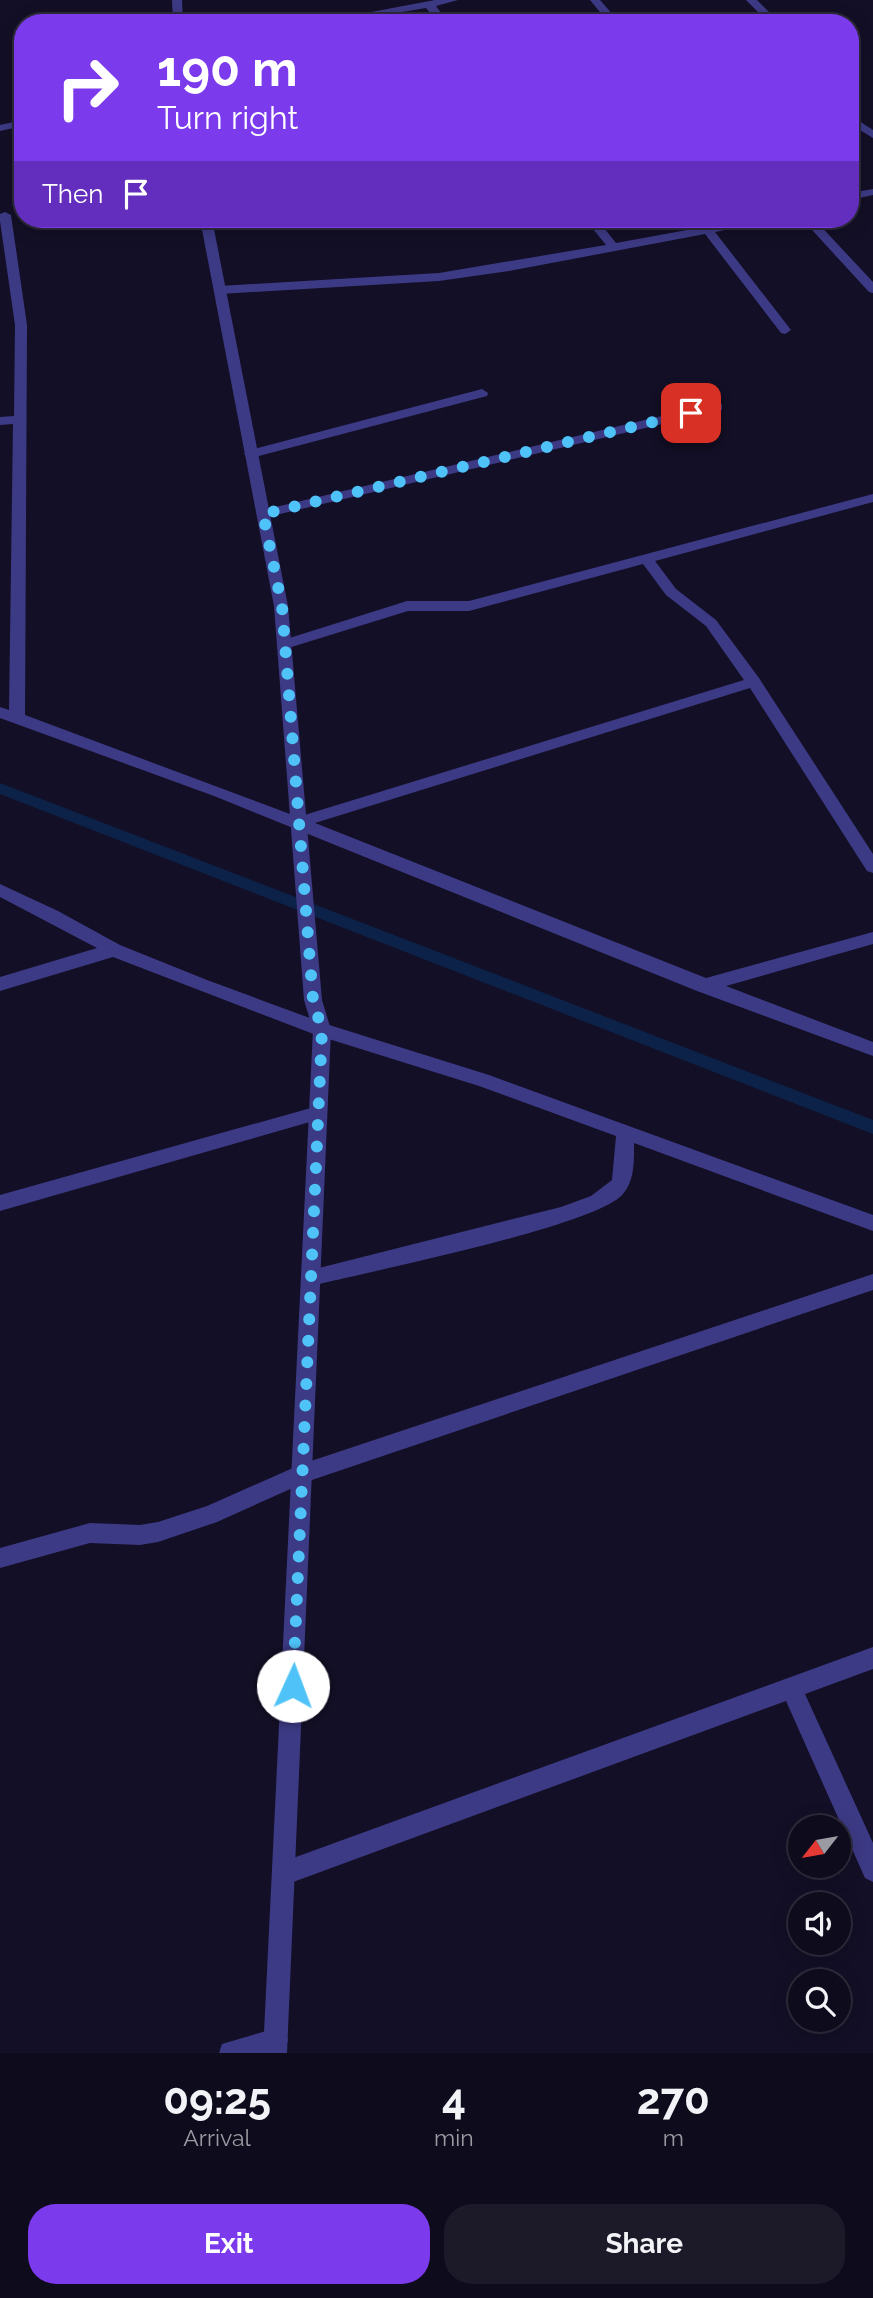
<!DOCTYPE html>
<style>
:root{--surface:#0e0b1c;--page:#1c1929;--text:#f1f3f6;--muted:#9b9ba3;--line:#2e2b3b;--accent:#7c3aed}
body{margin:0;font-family:Raleway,sans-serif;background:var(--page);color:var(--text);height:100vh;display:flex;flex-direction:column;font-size:26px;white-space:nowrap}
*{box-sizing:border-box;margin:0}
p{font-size:23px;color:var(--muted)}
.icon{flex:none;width:38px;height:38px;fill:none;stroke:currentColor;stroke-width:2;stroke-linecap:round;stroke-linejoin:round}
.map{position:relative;height:2053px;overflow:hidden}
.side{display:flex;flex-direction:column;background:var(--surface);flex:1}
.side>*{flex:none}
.top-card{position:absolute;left:14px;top:14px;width:845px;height:214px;border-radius:28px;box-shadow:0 4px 18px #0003,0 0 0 2px var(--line);background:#7c3aed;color:#fff;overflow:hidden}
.needle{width:46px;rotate:239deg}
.fabs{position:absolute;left:788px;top:1815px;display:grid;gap:14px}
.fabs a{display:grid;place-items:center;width:63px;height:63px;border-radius:50%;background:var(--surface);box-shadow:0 4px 18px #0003,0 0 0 2px var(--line);font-size:35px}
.pin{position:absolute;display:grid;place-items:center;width:60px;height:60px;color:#fff;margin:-30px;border-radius:14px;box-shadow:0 4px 10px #0006}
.me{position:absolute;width:77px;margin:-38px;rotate:2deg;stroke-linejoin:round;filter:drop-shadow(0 0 5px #0008)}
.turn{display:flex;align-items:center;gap:24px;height:147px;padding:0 28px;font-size:32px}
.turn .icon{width:91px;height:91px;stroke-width:2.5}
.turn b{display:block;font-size:49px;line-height:60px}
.then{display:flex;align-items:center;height:66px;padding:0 28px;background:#0003;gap:14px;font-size:26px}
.eta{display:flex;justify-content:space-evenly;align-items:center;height:119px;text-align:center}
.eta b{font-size:42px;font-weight:700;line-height:49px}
.cta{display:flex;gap:14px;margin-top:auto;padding:14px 28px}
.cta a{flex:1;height:80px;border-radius:28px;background:var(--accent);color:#fff;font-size:28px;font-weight:700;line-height:80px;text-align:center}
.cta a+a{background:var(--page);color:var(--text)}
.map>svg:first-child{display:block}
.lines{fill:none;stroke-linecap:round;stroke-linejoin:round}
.stream{fill:#0c2248;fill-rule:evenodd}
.minor{fill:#3d3a85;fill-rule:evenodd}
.tertiary{fill:#3d3a85;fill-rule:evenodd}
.route{stroke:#4fc3f7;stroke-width:12;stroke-dasharray:0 21.6}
</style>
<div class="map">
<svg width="873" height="2053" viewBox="0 0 873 2053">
<rect width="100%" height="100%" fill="#130f26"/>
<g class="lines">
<path class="stream" d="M0 783 873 1120V1134L0 794Z"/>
<path class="minor" d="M435 0H458L436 6 448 23H438L426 8 337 23H313Z
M590 0H600L620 23H609Z
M746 0H757L780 23H769Z
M850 115 873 130V138L850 124Z
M23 120V126L0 131V125Z
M873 189V195L850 200V193Z
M5 212 11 215 27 325 25 715 298 817 744 680 706 626 666 595 643 564 469 611H408L285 649 278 644 280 641 407 601H469L873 494V502L655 561 676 589 716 620 759 678 873 854V873L867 871 750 688 315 823 706 978 873 932V944L726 986 873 1042V1056L697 991 214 796 0 718V707L9 710 13 424 0 425V417L14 416 15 325 0 221V214Z
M585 219H597L616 243 747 219H770L764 222 715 232 791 330 785 334 781 333 705 234 509 271 439 281 220 294 214 290 220 286 439 273 606 245Z
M802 219H814L873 282V293L869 292Z
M482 389 488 393 487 396 251 458 244 454 246 451Z
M717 403 722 404V410L263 518 256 514 263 510Z
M0 884 58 911 120 945 207 980 326 1024 489 1075 873 1215V1231L634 1143C634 1160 635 1180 623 1194 597 1226 363 1273 311 1286L304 1284 301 1278 304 1272 311 1270 561 1207 591 1196 612 1180 616 1136 479 1086 316 1035 113 957 0 991V977L97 948 0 897Z
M318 1106 324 1108 327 1113 324 1118 0 1211V1195Z
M873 1274V1290L306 1482 217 1522 158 1542 140 1545 90 1543 0 1568V1548L90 1523 140 1525 158 1522 207 1506 302 1464Z
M873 1647V1669L805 1694 873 1843V1882L865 1878 786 1701 285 1885 277 1881 273 1873 277 1865 285 1861Z
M276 2028 285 2031 288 2040 285 2049 274 2053H219L222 2044Z"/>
<path class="tertiary" d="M172 0H182L183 23H173Z
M200 219H212L288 606 322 1000 331 1030 287 2053H263L313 1030 304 1000 274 606Z"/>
</g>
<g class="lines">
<path class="route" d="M293 1686 322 1030 313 1000 282 606 263 514 691 413"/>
</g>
</svg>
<div class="fabs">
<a><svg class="needle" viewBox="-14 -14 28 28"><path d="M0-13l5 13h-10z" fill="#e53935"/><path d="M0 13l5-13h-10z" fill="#9b9ba3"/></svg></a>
<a><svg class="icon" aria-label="sound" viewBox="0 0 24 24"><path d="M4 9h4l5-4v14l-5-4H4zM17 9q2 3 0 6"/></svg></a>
<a><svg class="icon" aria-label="search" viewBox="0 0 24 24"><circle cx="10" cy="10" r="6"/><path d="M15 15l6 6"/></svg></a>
</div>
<div class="pin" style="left:691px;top:413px;background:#d93025"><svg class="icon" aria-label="arrive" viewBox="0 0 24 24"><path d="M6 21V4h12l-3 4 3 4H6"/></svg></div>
<svg class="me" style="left:293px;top:1686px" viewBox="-20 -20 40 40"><circle r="19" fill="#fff"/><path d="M0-13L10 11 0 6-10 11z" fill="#4fc3f7"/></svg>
<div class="top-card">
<div class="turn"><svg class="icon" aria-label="right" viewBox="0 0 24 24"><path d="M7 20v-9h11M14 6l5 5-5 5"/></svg><div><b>190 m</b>Turn right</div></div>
<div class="then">Then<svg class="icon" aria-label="arrive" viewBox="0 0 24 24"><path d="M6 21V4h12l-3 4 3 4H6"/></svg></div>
</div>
</div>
<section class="side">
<div class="eta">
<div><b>09:25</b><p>Arrival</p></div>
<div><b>4</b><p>min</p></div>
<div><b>270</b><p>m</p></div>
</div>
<div class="cta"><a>Exit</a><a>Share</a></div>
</section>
